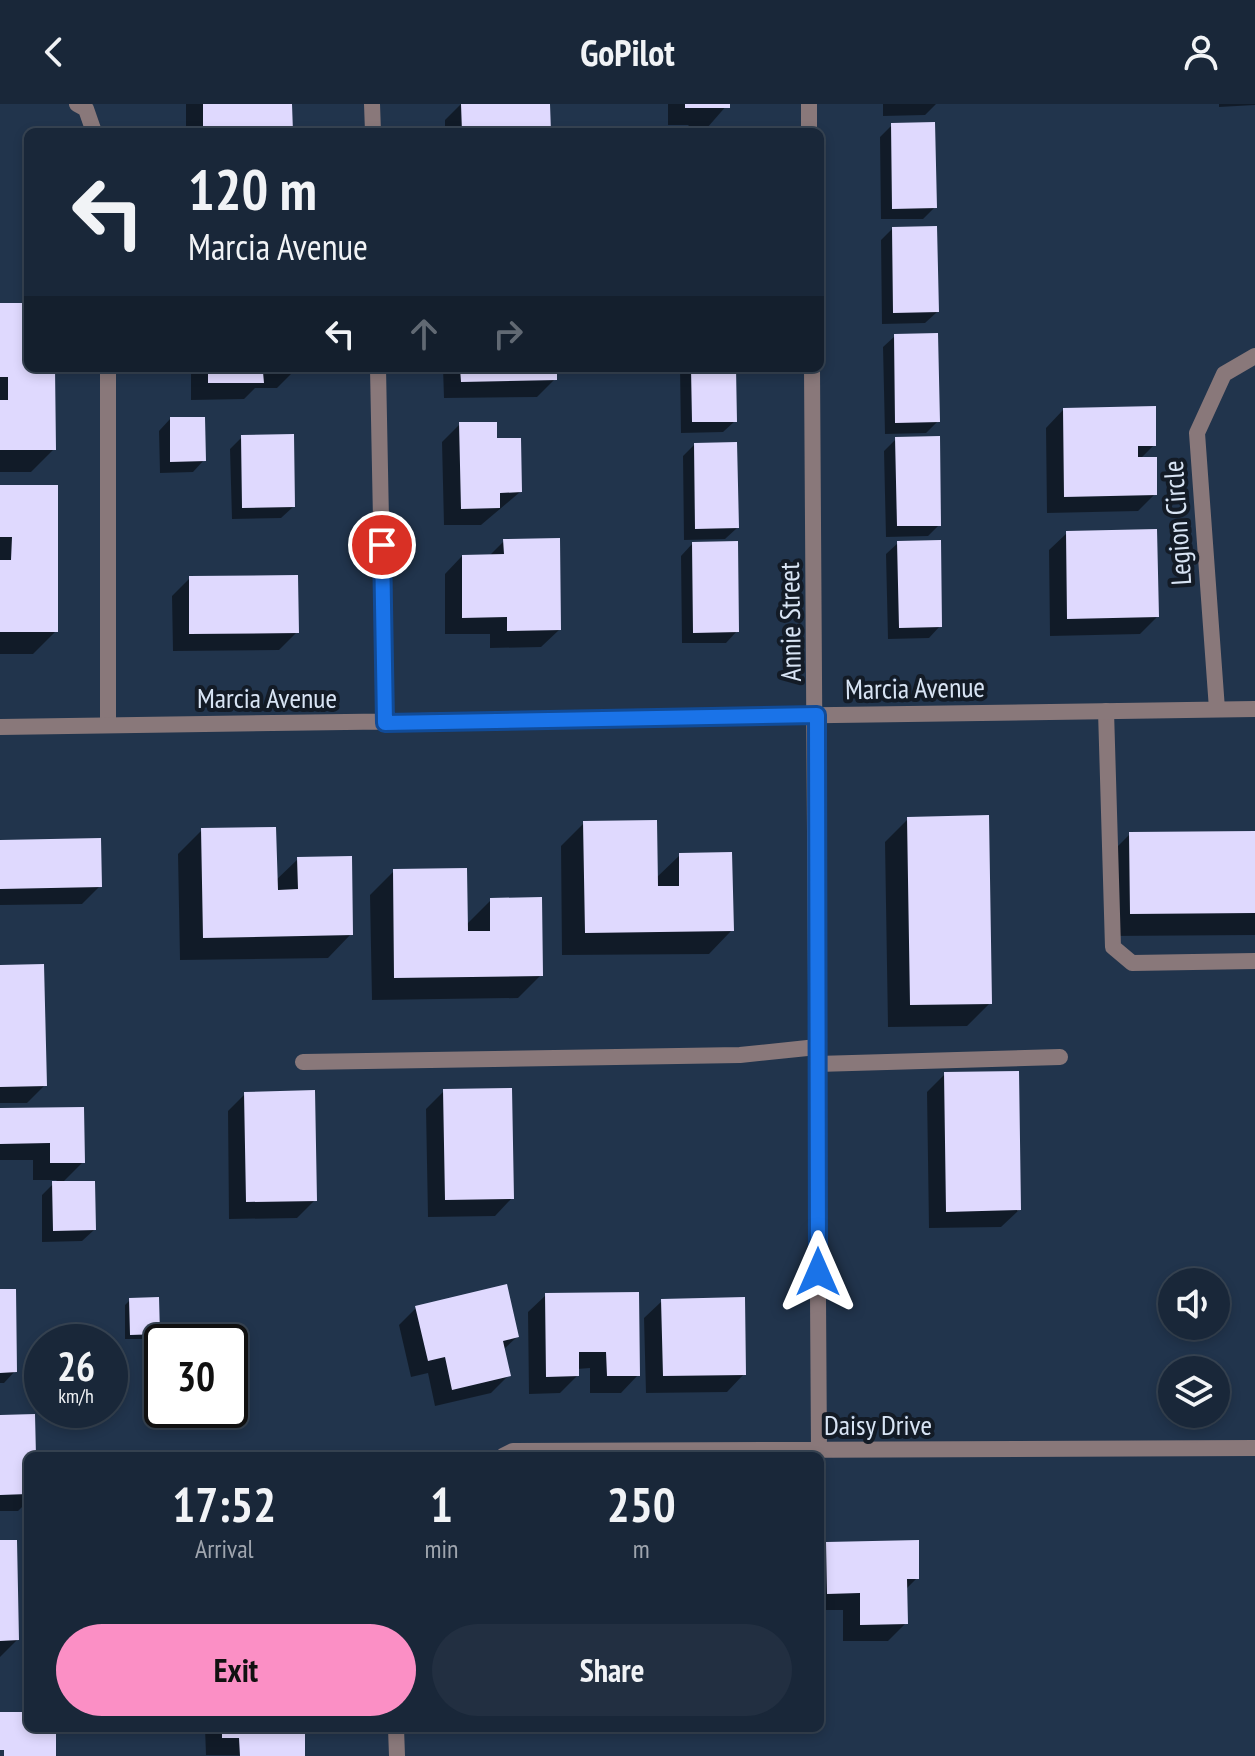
<!DOCTYPE html>
<style>
:root{--surface:#192739;--page:#222f41;--text:#f1f3f6;--muted:#9fa5ae;--line:#374453;--accent:#fb8fc5}
body{margin:0;font-family:"PT Sans Narrow",sans-serif;background:var(--page);color:var(--text);height:100vh;display:flex;flex-direction:column;font-size:30px;white-space:nowrap}
*{box-sizing:border-box;margin:0}
p{font-size:26px;color:var(--muted)}
.icon{flex:none;width:44px;height:44px;fill:none;stroke:currentColor;stroke-width:2;stroke-linecap:round;stroke-linejoin:round}
.map{position:relative;flex:1;overflow:hidden}
.drawer{position:absolute;left:24px;top:1348px;width:800px;height:280px;display:flex;flex-direction:column;background:var(--surface);border-radius:12px;box-shadow:0 4px 12px #0003,0 0 0 2px var(--line)}
.drawer>*{flex:none}
.guide{position:absolute;left:24px;top:24px;width:800px;height:244px;border-radius:12px;box-shadow:0 4px 12px #0003,0 0 0 2px var(--line);background:#192739;color:var(--text);overflow:hidden}
.fabs{position:absolute;left:1158px;top:1164px;display:grid;gap:16px}
.fabs a{display:grid;place-items:center;width:72px;height:72px;border-radius:50%;background:var(--surface);box-shadow:0 4px 12px #0003,0 0 0 2px var(--line);font-size:40px}
.speed{position:absolute;left:24px;top:1220px;display:flex;gap:16px;font-size:40px;font-weight:700;text-align:center}
.speed>*{display:grid;place-content:center;width:104px;height:104px;border-radius:50%;background:var(--surface);box-shadow:0 4px 12px #0003,0 0 0 2px var(--line);line-height:1}
.speed small{font-size:20px;font-weight:400}
.speed .limit{border:4px solid #111;border-radius:12px;background:#fff;color:#111}
.pin{position:absolute;display:grid;place-items:center;width:68px;height:68px;color:#fff;margin:-34px;border:4px solid #fff;border-radius:50%;box-shadow:0 2px 8px #0007}
.me{position:absolute;width:88px;margin:-44px;rotate:0deg;stroke-linejoin:round;filter:drop-shadow(0 0 6px #0008)}
.turn{display:flex;align-items:center;gap:28px;height:168px;padding:0 32px;font-size:36px}
.turn .icon{width:104px;height:104px;stroke-width:2.5}
.turn b{display:block;font-size:56px;line-height:68px}
.lanes{display:flex;align-items:center;height:76px;padding:0 32px;background:#0003;justify-content:center;gap:40px;direction:ltr}
.lanes .off{opacity:.35}
.eta{display:flex;justify-content:space-evenly;align-items:center;height:136px;text-align:center}
.eta b{font-size:48px;font-weight:800;line-height:56px}
.action{display:flex;gap:16px;margin-top:auto;padding:16px 32px}
.action a{flex:1;height:92px;border-radius:48px;background:var(--accent);color:#111;font-size:32px;font-weight:800;line-height:92px;text-align:center}
.action a+a{background:var(--page);color:var(--text)}
header{display:flex;justify-content:space-between;align-items:center;height:104px;padding:0 32px;background:var(--surface);font-size:36px;font-weight:800}
.map>svg:first-child{display:block}
.shadow{fill:#0007}
.building{fill:#dfd9fe}
.lines{fill:none;stroke-linecap:round;stroke-linejoin:round}
.service{stroke:#89787a;stroke-width:16}
.minor{stroke:#89787a;stroke-width:16}
.route-casing{stroke:#114b97;stroke-width:20}
.route{stroke:#1a73e8;stroke-width:14}
.labels{text-anchor:middle;stroke-width:8;stroke-linejoin:round;paint-order:stroke}
.street-label{font-size:28px;fill:#d8e4f4;stroke:#131b26}
</style>
<header><svg class="icon" aria-label="back" viewBox="0 0 24 24"><path d="M15 5l-7 7 7 7"/></svg>GoPilot<svg class="icon" aria-label="person" viewBox="0 0 24 24"><circle cx="12" cy="8" r="4"/><path d="M4 21q1-7 8-7t8 7"/></svg></header>
<div class="map">
<svg width="1255" height="1652" viewBox="0 0 1255 1652">
<rect width="100%" height="100%" fill="#21344c"/>
<path class="shadow" d="M186 0H290L291 28H186Z
M461 0H548L549 28H445V16Z
M668 0H728L707 24 728 28H682L689 21H668Z
M883 0H936L925 11 883 12Z
M1219 0H1255V1L1219 3Z
M892 21 935 103 923 115H881L880 33Z
M892 125 937 208 925 219 882 220 881 136Z
M0 201H28V264H53L54 345 31 368H0Z
M895 232 938 317 926 329 885 330 883 243Z
M191 264H294V267L277 284H255L244 295 191 296Z
M443 264H555V275L537 293 444 294Z
M680 264H734L735 317 723 328 681 329Z
M1063 306 1154 341 1140 355 1155 390 1138 407 1047 409 1046 324Z
M170 315 204 356 193 368 160 369 159 327Z
M460 320 495 336 520 388 481 421H444L442 338Z
M242 333 293 403 281 414 232 415 230 345Z
M896 335 939 421 928 432 886 433 884 347Z
M694 341 737 424 725 435 684 436 683 352Z
M0 383 56 527 33 550H0Z
M1067 429 1157 513 1140 530 1050 532 1049 446Z
M504 437 559 526 541 543 490 544V530H445V470L462 452H489Z
M898 439 940 522 929 534 888 535 886 450Z
M692 440 737 527 726 539H682L681 452Z
M190 474 297 528 279 546 173 547 172 492Z
M908 715 990 899 967 922 888 923 885 738Z
M584 719 656 774 680 751 732 826 709 850 562 851 561 742Z
M202 726 275 777 298 755 351 830 328 854 180 856 178 750Z
M1255 729V831L1108 832 1107 753 1130 730Z
M0 738 100 782 82 800 0 801Z
M394 767 466 821 491 796 541 871 518 894 372 896 370 791Z
M0 863 45 981 27 999H0Z
M945 970 1019 1106 1001 1123 929 1124 927 988Z
M444 987 512 1094 495 1112 428 1113 426 1005Z
M245 990 315 1096 297 1114 229 1115 228 1007Z
M0 1006 83 1058 62 1079 94 1126 82 1137 42 1138V1091L57 1076H33V1056H0Z
M0 1187 15 1267 4 1279H0Z
M546 1191 638 1271 621 1289H590V1264L577 1265V1272L560 1289 529 1290 528 1208Z
M130 1196 158 1229 152 1235H125V1201Z
M662 1197 744 1270 727 1288 646 1289 644 1214Z
M416 1204 517 1233 503 1246 509 1271 491 1289 435 1302 428 1269 411 1273 399 1221Z
M0 1313 34 1352H28V1397L18 1407H0Z
M0 1438 17 1536 0 1553Z
M827 1440 917 1474 905 1486 906 1519 888 1537H843V1506H820V1447Z
M205 1624H303V1652L206 1651Z"/>
<path class="building" d="M203 0H292L293 28H203Z
M461 0H550L551 28H462Z
M685 0H730V4H685Z
M935 18 937 104 892 105 891 19Z
M730 22V28H685L684 23Z
M937 122 939 208 893 209 892 123Z
M0 199H28V264H55L56 346H0V296H8V273H0Z
M938 229 940 318 895 319 894 230Z
M208 264H296V267L263 268 264 279H208Z
M460 264H557V276L461 278Z
M691 264H736L737 318H692Z
M1156 302V342H1138V353H1157V391L1064 393 1063 304Z
M170 313H205L206 357 170 358Z
M459 318H497V334H521L522 388 500 389V404L461 405Z
M294 330 295 403 242 404 241 331Z
M940 332 941 422H897L895 333Z
M737 338 739 424 695 425 694 339Z
M0 381H58V528H0V456H11L12 433H0Z
M1157 425 1159 513 1067 515 1066 427Z
M560 434 561 526 507 527V513L462 514V451L504 450 503 435Z
M941 436 942 523 899 524 897 437Z
M738 437 739 528 693 529 692 438Z
M298 471 299 529 189 530V472Z
M989 711 992 900 910 901 907 713Z
M657 716 658 782H679V749L732 748 734 827 585 829 583 717Z
M276 723 278 786 298 785 297 753 352 752 353 831 203 834 201 724Z
M1255 727V809L1130 810 1129 728Z
M101 734 102 783 0 785V736Z
M467 764 468 827H490V794L542 793 543 872 394 874 393 765Z
M44 860 47 982 0 983V861Z
M1019 967 1021 1106 946 1108 944 968Z
M512 984 514 1095 445 1096 443 985Z
M315 986 317 1097 246 1098 244 988Z
M84 1003 85 1059H50V1039L0 1040V1004Z
M52 1077H95L96 1126 53 1127Z
M507 1180 519 1233 503 1237 511 1272 452 1286 445 1253 428 1257 415 1202Z
M0 1185H16L17 1268 0 1269Z
M639 1188 640 1272H607L606 1248H579V1272L546 1273 545 1189Z
M159 1193 160 1230 130 1231 129 1194Z
M745 1193 746 1271 663 1272 661 1195Z
M35 1310 36 1352H28V1390L0 1391V1311Z
M0 1436H17L19 1536 0 1537Z
M919 1436V1475H907L908 1520 860 1521V1489L827 1490 826 1438Z
M0 1608H28V1624H56V1652H4V1646H0Z
M222 1624H305V1652H240L239 1634H222Z"/>
<g class="lines">
<path class="service" d="M77 0 86 5 94 28
M108 264V621
M1106 607 1113 843 1132 859 1255 857
M303 958 740 951 817 943
M817 960 1060 953"/>
<path class="minor" d="M372 0 373 28
M809 0V28
M378 264 385 619
M812 264 819 1347
M1217 605 1197 329 1224 270 1255 252
M0 623 1255 605
M503 1352 513 1347 1255 1344
M396 1624 397 1652"/>
</g>
<g class="lines">
<defs>
<path id="route" d="M382 441 385 619 817 611 818 1168"/>
</defs>
<use href="#route" class="route-casing"/>
<use href="#route" class="route"/>
</g>
<g class="labels">
<g class="street-label">
<text transform="translate(1177 419) rotate(-94)" y="10">Legion Circle</text>
<text transform="translate(790 518) rotate(-91)" y="10">Annie Street</text>
<text transform="translate(915 584) rotate(-1)" y="10">Marcia Avenue</text>
<text x="267" y="604">Marcia Avenue</text>
<text x="878" y="1331">Daisy Drive</text>
</g>
</g>
</svg>
<div class="fabs">
<a><svg class="icon" aria-label="sound" viewBox="0 0 24 24"><path d="M4 9h4l5-4v14l-5-4H4zM17 9q2 3 0 6"/></svg></a>
<a><svg class="icon" aria-label="layers" viewBox="0 0 24 24"><path d="M12 4l9 5-9 5-9-5zM3 14l9 5 9-5"/></svg></a>
</div>
<div class="speed"><div>26<small>km/h</small></div><div class="limit">30</div></div>
<div class="pin" style="left:382px;top:441px;background:#d93025"><svg class="icon" aria-label="arrive" viewBox="0 0 24 24"><path d="M6 21V4h12l-3 4 3 4H6"/></svg></div>
<svg class="me" style="left:818px;top:1168px" viewBox="-20 -20 40 40"><path d="M0-17L14 15 0 8-14 15z" fill="#1a73e8" stroke="#fff" stroke-width="4"/></svg>
<div class="guide">
<div class="turn"><svg class="icon" aria-label="left" viewBox="0 0 24 24"><path d="M17 20v-9H6M10 6l-5 5 5 5"/></svg><div><b>120 m</b>Marcia Avenue</div></div>
<div class="lanes"><svg class="icon" aria-label="left" viewBox="0 0 24 24"><path d="M17 20v-9H6M10 6l-5 5 5 5"/></svg><svg class="icon off" aria-label="ahead" viewBox="0 0 24 24"><path d="M12 20V5M6 11l6-6 6 6"/></svg><svg class="icon off" aria-label="right" viewBox="0 0 24 24"><path d="M7 20v-9h11M14 6l5 5-5 5"/></svg></div>
</div>
<section class="drawer">
<div class="eta">
<div><b>17:52</b><p>Arrival</p></div>
<div><b>1</b><p>min</p></div>
<div><b>250</b><p>m</p></div>
</div>
<div class="action"><a>Exit</a><a>Share</a></div>
</section>
</div>
